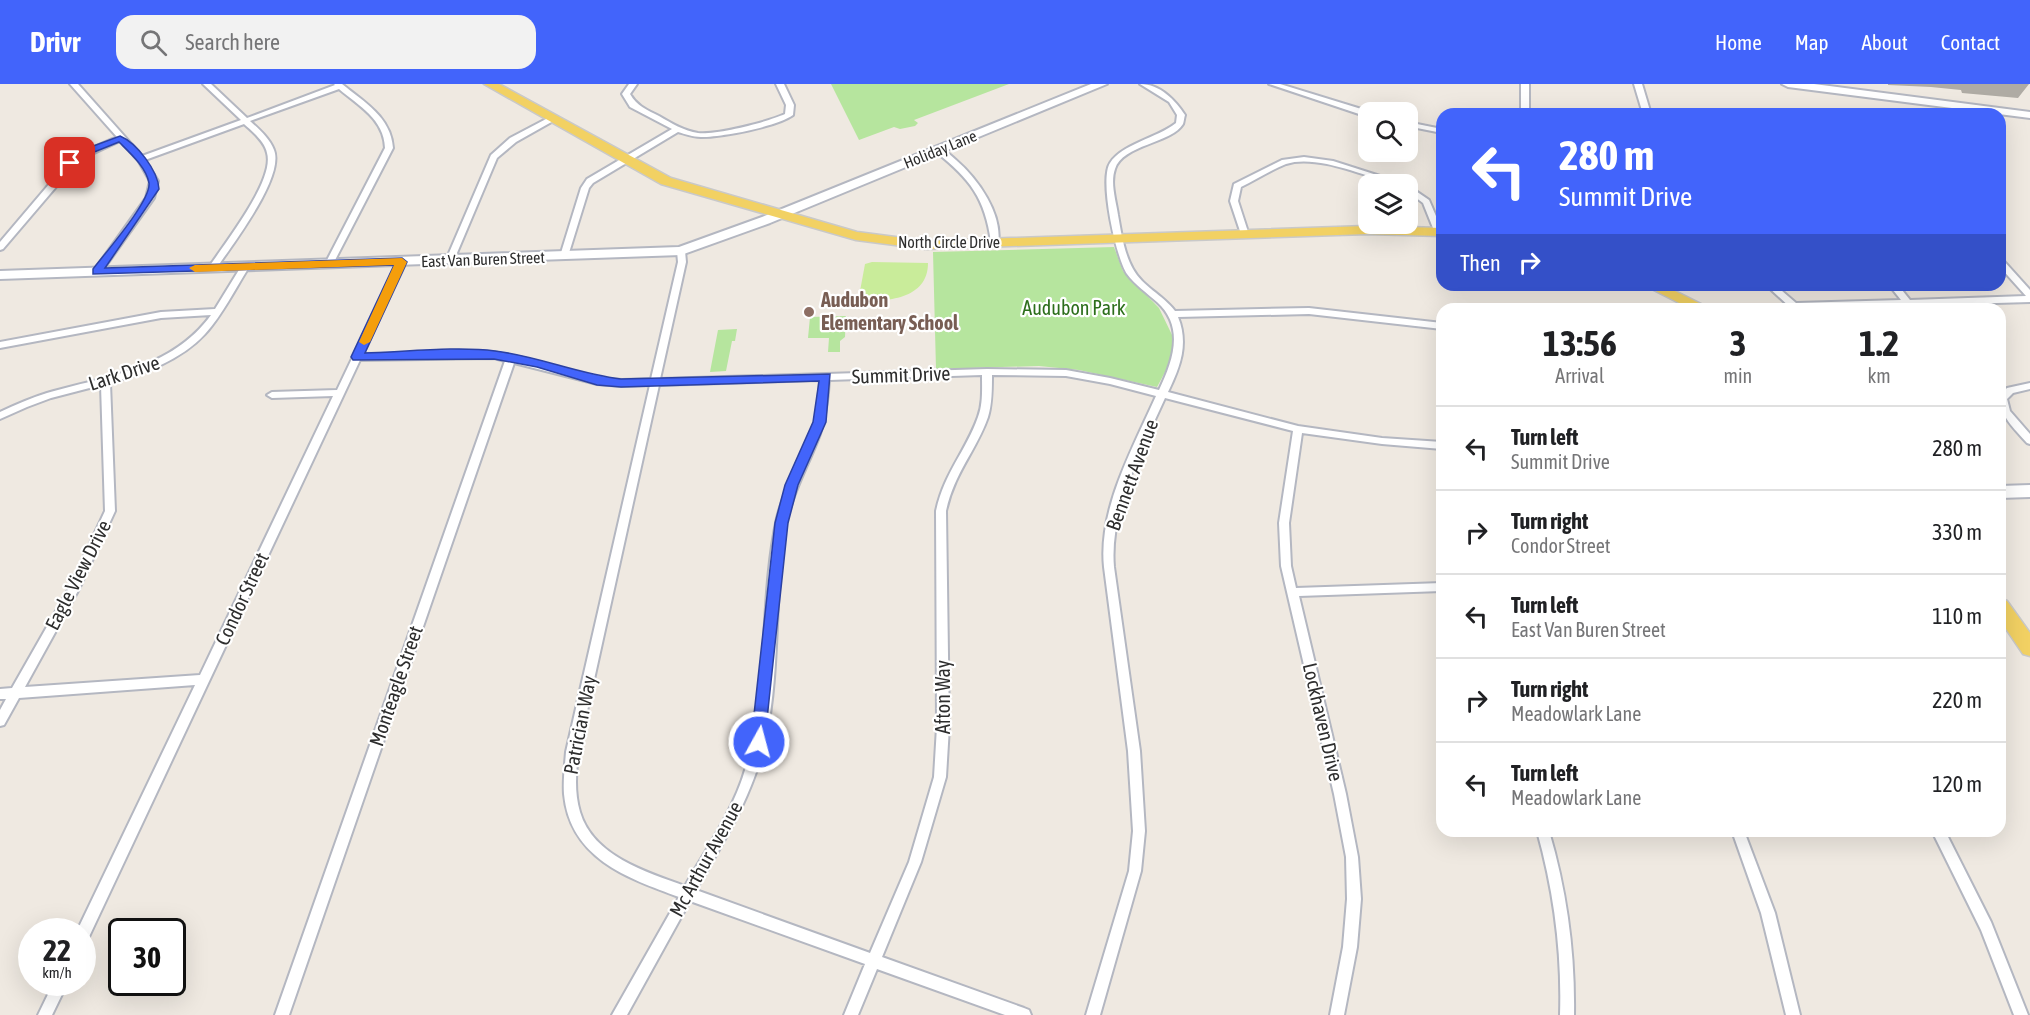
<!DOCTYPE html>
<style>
:root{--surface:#fff;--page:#f2f2f2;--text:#202124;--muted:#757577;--line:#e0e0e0;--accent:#4264fb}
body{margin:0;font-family:"Asap Condensed",sans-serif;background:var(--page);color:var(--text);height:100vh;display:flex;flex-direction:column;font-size:22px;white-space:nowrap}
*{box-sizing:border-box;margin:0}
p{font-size:20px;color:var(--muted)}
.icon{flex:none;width:33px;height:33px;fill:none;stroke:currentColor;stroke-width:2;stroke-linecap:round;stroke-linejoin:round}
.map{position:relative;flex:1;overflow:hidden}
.drawer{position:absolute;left:1436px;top:219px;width:570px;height:534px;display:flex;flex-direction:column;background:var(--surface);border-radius:18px;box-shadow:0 6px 24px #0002}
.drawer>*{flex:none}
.banner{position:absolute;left:1436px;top:24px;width:570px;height:183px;border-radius:18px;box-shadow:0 6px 24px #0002;background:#4264fb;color:#fff;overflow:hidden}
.buttons{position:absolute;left:1358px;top:18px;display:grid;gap:12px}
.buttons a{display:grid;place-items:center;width:60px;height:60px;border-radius:12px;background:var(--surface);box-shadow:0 6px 24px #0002;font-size:30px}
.speed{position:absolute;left:18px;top:834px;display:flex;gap:12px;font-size:30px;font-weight:700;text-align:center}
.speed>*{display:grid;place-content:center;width:78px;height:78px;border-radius:50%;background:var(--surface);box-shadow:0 6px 24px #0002;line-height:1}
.speed small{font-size:15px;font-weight:400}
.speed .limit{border:3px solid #111;border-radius:9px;background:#fff;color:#111}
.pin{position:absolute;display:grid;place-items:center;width:51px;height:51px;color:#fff;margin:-26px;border-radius:12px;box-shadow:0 3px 9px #0006}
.me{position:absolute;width:66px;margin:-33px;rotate:7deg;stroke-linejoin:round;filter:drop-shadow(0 0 4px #0008)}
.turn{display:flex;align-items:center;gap:21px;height:126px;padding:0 24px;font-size:27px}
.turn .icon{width:78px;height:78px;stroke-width:2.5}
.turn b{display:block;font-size:42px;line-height:51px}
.then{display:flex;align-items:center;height:57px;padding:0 24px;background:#0003;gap:12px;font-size:22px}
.eta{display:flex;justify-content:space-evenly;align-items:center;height:102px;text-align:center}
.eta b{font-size:36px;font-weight:700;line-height:42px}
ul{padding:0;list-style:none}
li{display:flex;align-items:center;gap:18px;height:84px;padding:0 24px;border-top:2px solid var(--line)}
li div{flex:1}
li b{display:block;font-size:22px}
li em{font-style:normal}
header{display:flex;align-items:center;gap:36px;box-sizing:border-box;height:84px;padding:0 30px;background:var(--accent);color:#fff}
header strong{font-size:28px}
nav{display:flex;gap:33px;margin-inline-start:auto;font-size:21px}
.search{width:420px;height:54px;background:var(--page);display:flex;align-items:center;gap:15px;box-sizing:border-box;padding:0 21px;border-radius:18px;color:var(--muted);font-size:22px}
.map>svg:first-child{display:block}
.green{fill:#b6e59e}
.pitch{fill:#c9ec9a}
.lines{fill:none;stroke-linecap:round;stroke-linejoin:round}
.street-casing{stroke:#b4b7c1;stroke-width:4}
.secondary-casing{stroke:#b4b7c1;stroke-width:4}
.primary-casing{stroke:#c9c9c9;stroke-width:3}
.street{fill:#fff;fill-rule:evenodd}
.secondary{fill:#fff;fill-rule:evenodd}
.primary{fill:#f2d163;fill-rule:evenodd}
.wall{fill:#afaba4}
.route{fill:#4264fb;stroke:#2b41a3;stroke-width:1.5}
.slow{fill:#f59e0b}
.education-dot{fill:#8d6e63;stroke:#fff;stroke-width:2}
.labels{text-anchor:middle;stroke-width:4.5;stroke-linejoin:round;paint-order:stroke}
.far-street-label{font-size:16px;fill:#2e2e2e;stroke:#fff}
.education-label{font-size:20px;font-weight:bold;fill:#785e54;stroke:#fff;text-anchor:start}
.park-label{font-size:20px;fill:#2c6e1b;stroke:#fff}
.street-label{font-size:20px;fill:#2e2e2e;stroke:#fff}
</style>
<header>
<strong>Drivr</strong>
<div class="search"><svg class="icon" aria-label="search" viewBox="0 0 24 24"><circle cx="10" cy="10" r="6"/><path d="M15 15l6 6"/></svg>Search here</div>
<nav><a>Home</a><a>Map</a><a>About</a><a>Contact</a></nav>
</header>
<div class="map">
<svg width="2030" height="931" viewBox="0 0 2030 931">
<rect width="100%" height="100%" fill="#efe9e1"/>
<path class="green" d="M831 0H1009L914 36 918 39 915 42 900 45 894 43 859 56Z
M1114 163 1123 187 1159 224 1173 253 1171 277 1157 303 1079 286 1039 282 936 285 933 168Z
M846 232 845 253 840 257V268H828L829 254H808L810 233Z
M737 245 735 257H732L726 287 710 288 718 246Z"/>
<path class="pitch" d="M872 178 928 179C928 216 886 217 858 218L865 180Z"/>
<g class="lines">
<defs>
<path id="street" d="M70 0H78L142 72 241 36 203 0H211L247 34 335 1 334 0H342C364 18 391 33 393 64L333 180 329 183 325 180 385 64C384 35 359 22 339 5L250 37C259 45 270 55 274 66 285 93 231 162 216 185H210L209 183C225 159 275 96 267 69 265 58 252 47 244 40L145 76 158 97 154 114 100 190 97 191 93 188 146 114 150 97 138 76 120 57 79 76 3 165 0 166V158L73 72 117 53Z
M629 0H637L630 10C637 22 647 26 659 32 671 39 684 47 698 49 717 51 767 38 785 30L786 21 776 0H784L794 21 793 31C776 43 722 53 701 53 693 53 685 50 678 48L593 99 589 104 568 172 567 174H561L560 172 581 104 587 95 672 45 630 23 622 10Z
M1140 0C1160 0 1175 16 1185 31 1184 34 1184 37 1183 40 1172 59 1122 61 1115 85 1110 99 1116 117 1118 131 1121 148 1124 169 1133 185 1142 202 1163 211 1175 227L1309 224 1442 239V245L1309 230 1178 233C1189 260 1180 283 1168 308L1298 342 1382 354 1442 358V365L1382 360 1302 349 1289 439 1291 482 1296 504 1442 499V507L1299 512 1346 710 1358 773 1361 815 1357 863 1344 931H1330L1343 863 1347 815 1346 773 1334 710 1281 482 1279 439 1293 347 1165 314C1142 365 1109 426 1114 483L1140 667 1145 747 1141 787 1100 931H1086L1129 787 1133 747 1128 667 1104 483C1098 425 1133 364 1156 312L1110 300 1066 292 992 291C992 305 992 320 988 333 976 367 954 389 946 427L949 643 946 693 921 778 882 873 1024 924 1029 926 1031 931H1005L877 885 858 931H844L865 880 690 817 627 931H612L679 813C627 794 570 774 564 710 563 696 565 682 566 668L650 301 622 302 597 300 514 279 289 931H275L505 277 494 274 360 276 87 857 82 858V848L77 847 195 601 19 614 4 641 0 642V626L6 615H0V605L12 604 69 504 105 427 101 301 51 314 27 323 0 335V328C15 321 31 314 47 309 106 292 172 285 211 231L161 234 0 264V258L161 228 215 225 242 181H248L249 183C235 205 223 230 205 250 180 277 144 289 110 299L115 427 79 505 25 603 200 591 333 312 272 314 267 311 272 308 337 306 399 176 402 175 406 178 363 270 494 268 597 294 622 296 651 295 678 178 677 167 681 164 685 167 686 178 660 295 987 285 1066 286 1110 294 1159 306C1173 277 1185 243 1157 218 1147 209 1135 201 1127 190 1116 174 1099 96 1110 79 1122 60 1157 54 1176 39L1177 31 1169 18ZM982 291C982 305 983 320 978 333 966 367 944 389 936 427L937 643 934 693 909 778 870 869 696 806C724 757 754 710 766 653 781 581 773 507 787 435 794 405 810 378 820 350 826 332 828 314 829 296ZM820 296C819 310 818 323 815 337 805 370 785 400 777 434 759 517 770 604 745 686 733 727 706 765 685 802 646 788 593 772 580 728 574 708 576 688 578 668L659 301Z
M1269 0H1280L1371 28H1368V32H1365Z
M1521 0H1529V30H1521Z
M1634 0H1642L1651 30H1643Z
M548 34 555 36 516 58 497 74 454 176 453 178H447L446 176 491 71 510 54Z
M1407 38 1442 45V49L1407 42Z
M936 64C944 64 950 71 956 76 978 95 1003 130 998 160H995L991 158C985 114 970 95 936 68Z
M1304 73 1333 77 1405 100H1394C1365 92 1316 70 1286 80 1271 86 1255 96 1241 103L1238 117 1249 151 1248 153H1242L1230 117 1234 100 1282 76Z
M1407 101 1429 116 1442 146 1441 149H1435L1423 119 1407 107Z
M2000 175 2003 176 2030 206V218L1792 225 1766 201H1775L1796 219 1901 216 1889 201H1898L1910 216 2026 212 2000 183Z
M2030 299V305L2013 309 2007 315 2010 327 2030 350V360L2027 359C2013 343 2000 333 2000 311L2007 304Z
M1537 747H1549C1567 808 1575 868 1574 931H1560C1562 868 1554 808 1537 747Z
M1732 747H1744L1775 829 1800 931H1786L1761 829Z
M1932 747H1945L1991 838 2028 931H2014L1981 846Z
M54 898H68L52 931H38Z"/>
<path id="secondary" d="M1091 0H1107L770 139 681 171 0 195V187L679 163 762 133Z
M1782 0H1814L2030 28V34L1788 3Z
M2030 401V413L2000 414V402Z"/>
<path id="primary" d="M484 0H499L671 94 857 148 926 157 1367 142 1442 144V152L1367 150 926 165 856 156 661 100Z
M1644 201H1663L1711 225H1691Z
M2000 514 2007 517 2030 549V572L2023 570 2000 536Z"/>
</defs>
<use href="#street" class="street-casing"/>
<use href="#secondary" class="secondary-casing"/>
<use href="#primary" class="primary-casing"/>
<use href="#street" class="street"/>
<use href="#secondary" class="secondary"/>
<use href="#primary" class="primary"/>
</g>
<path class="wall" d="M1888 0H2029L2018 14 1962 9 1961 6 1931 3 1888 1Z"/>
<path class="route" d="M120 52C137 59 158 87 159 105L105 184 402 174 407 178 365 269C404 268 457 262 495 267 538 272 578 290 621 295L830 290 826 338 798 401 788 439 764 663 759 665 753 663 751 658 775 439 785 401 813 338 819 297 621 303 597 301 537 283 494 275 353 276 351 273 394 181 93 190V185C105 169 151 117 149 99 146 83 130 69 119 58L87 71 73 81 65 79 80 67Z"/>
<path class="slow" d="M402 174 407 178 370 258 364 261 359 258 394 181 195 188 189 184 195 181Z"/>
<circle class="education-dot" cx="809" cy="228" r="6"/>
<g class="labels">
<g class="far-street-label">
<text transform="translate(940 65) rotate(-22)" y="6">Holiday Lane</text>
<text x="949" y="164">North Circle Drive</text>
<text transform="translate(483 175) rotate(-2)" y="6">East Van Buren Street</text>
</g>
<g class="education-label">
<text x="821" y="223">Audubon<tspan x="821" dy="23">Elementary School</tspan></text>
</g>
<g class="park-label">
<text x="1074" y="231">Audubon Park</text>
</g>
<g class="street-label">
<text transform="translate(124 289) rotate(-18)" y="7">Lark Drive</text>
<text transform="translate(901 291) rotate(-2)" y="7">Summit Drive</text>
<text transform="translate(1132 391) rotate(-70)" y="7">Bennett Avenue</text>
<text transform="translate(78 491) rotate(-63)" y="7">Eagle View Drive</text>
<text transform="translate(242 515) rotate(-65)" y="7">Condor Street</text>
<text transform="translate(396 602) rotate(-71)" y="7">Monteagle Street</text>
<text transform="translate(943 613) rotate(-90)" y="7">Afton Way</text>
<text transform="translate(1323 638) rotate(77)" y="7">Lockhaven Drive</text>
<text transform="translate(580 641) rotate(-79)" y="7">Patrician Way</text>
<text transform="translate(706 775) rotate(-61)" y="7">Mc Arthur Avenue</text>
</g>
</g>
</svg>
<div class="buttons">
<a><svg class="icon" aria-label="search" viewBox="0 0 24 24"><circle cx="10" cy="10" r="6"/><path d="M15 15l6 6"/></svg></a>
<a><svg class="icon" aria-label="layers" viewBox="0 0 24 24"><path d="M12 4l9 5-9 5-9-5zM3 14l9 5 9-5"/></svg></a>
</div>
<div class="speed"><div>22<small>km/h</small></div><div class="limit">30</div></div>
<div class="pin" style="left:70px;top:79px;background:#d93025"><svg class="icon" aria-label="arrive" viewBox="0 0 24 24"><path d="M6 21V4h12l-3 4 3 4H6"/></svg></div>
<svg class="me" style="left:759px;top:658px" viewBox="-20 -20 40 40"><circle r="17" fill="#4264fb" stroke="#fff" stroke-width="3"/><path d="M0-11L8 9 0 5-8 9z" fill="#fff"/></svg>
<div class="banner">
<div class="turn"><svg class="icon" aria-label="left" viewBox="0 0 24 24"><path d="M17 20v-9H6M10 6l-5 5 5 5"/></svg><div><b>280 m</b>Summit Drive</div></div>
<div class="then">Then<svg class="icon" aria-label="right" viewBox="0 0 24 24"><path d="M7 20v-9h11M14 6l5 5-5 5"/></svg></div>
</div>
<section class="drawer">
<div class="eta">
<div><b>13:56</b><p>Arrival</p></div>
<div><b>3</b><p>min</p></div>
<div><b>1.2</b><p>km</p></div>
</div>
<ul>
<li><svg class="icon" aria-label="left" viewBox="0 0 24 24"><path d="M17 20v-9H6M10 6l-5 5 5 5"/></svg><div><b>Turn left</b><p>Summit Drive</p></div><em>280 m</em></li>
<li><svg class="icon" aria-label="right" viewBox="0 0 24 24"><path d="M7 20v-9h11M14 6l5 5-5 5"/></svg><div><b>Turn right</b><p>Condor Street</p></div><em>330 m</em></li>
<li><svg class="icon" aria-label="left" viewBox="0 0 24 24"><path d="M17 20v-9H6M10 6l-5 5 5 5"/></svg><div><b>Turn left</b><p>East Van Buren Street</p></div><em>110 m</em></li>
<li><svg class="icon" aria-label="right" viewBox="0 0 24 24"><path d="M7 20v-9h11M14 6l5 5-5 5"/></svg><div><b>Turn right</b><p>Meadowlark Lane</p></div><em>220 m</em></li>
<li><svg class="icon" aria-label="left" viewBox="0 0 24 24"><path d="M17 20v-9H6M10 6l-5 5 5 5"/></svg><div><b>Turn left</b><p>Meadowlark Lane</p></div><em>120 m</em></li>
</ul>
</section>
</div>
